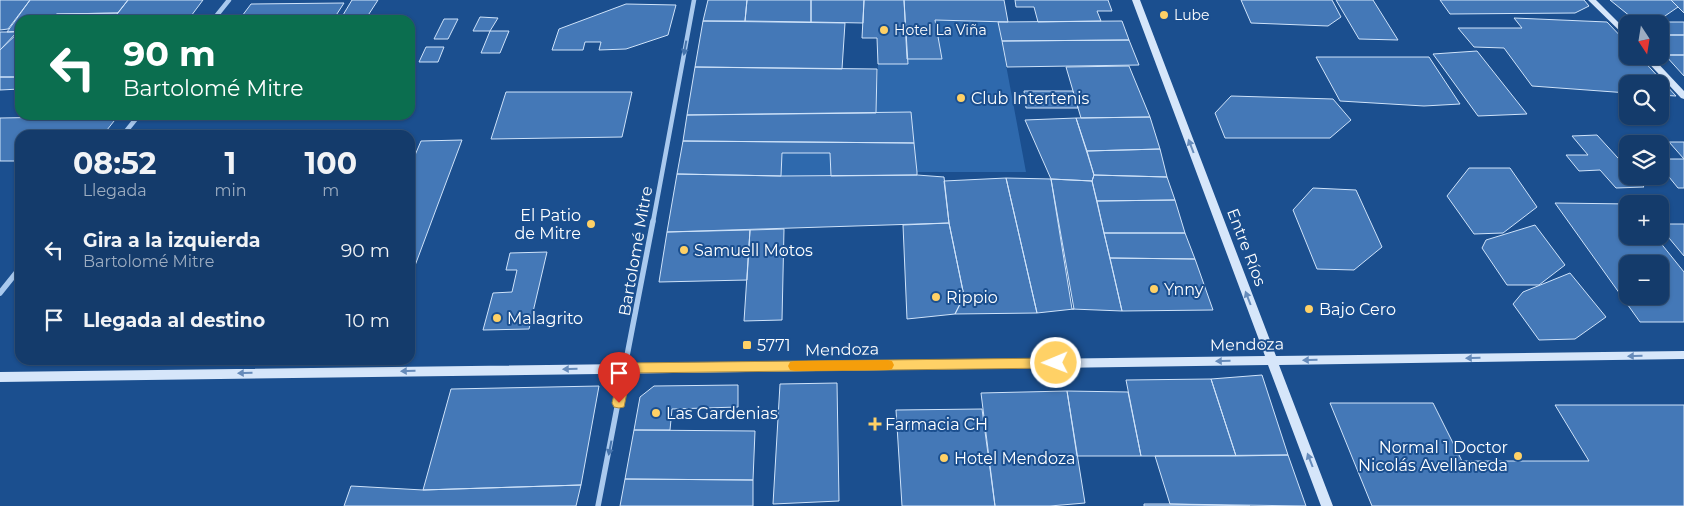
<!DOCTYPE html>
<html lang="es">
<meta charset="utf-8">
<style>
:root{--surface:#143b6b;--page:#214673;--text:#f1f3f6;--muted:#9dadc1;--line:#33557e}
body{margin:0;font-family:Montserrat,sans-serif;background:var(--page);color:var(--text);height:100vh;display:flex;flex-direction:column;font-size:19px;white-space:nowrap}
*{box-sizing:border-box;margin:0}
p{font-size:16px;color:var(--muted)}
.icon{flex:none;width:28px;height:28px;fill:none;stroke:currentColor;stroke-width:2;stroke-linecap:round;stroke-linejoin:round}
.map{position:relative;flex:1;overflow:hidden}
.panel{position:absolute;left:15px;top:130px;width:400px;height:235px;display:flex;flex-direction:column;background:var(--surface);border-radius:15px;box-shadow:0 1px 4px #0004,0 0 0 1px var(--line)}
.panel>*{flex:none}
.hud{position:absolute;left:15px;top:15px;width:400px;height:105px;border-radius:15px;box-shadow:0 1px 4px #0004,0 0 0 1px var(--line);background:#0b6e4f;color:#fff;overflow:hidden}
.needle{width:32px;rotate:168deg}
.tools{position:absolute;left:1619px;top:15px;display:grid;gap:10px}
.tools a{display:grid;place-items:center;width:50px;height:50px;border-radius:10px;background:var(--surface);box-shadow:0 1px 4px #0004,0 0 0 1px var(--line);font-size:25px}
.pin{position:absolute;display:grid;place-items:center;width:42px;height:42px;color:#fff;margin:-51px -21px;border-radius:50% 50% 50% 0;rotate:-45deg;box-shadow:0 0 5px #0007}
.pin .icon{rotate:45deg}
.me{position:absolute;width:55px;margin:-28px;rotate:269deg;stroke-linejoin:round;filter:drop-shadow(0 0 4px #0008)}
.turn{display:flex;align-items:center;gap:18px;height:105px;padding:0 25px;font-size:22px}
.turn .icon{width:65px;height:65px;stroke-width:2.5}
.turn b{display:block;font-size:35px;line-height:42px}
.eta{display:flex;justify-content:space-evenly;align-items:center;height:85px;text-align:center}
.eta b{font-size:30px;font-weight:700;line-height:35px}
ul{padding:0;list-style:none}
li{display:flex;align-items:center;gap:15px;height:70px;padding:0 25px}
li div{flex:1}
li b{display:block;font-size:19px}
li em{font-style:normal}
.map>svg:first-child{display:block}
.green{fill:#2e69ad}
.building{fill:#4478b7;stroke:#cfe3fa;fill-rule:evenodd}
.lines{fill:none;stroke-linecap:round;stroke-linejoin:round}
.minor-far1{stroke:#a9c9ee;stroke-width:4.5}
.minor{stroke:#a9c9ee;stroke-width:5.5}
.secondary{fill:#d6e6fa;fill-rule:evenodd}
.oneway{fill:#4674ac}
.oneway2{fill:#668bba}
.route{fill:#ffd166;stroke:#a68842}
.slow{fill:#f59e0b}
.poi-dot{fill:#ffd166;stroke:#1b4f8f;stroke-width:2}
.labels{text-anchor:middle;stroke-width:4;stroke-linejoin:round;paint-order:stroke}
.far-poi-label{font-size:14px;fill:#fff;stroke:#1b4f8f;text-anchor:start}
.poi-label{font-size:16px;fill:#fff;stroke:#1b4f8f;text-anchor:start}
.street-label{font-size:16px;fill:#fff;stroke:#1b4f8f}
</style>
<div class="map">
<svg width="1684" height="506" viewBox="0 0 1684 506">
<rect width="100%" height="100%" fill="#1b4f8f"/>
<path class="green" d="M935 20 998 22 1026 172H917L911 113H876L878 64H907V59L942 58Z
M782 153H830L831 176H781Z"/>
<path class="building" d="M0 0H30L8 29 0 30Z
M30 0H128L118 13 57 14 45 20H20V31L7 32Z
M128 0H203L191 16 116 15Z
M352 0H378L365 20H340Z
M708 0H747L745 21H703Z
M747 0H811V22L745 21Z
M811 0H864L863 23 811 22Z
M864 0H904L908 64H878L877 38H862Z
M904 0H1004L1008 22 935 20 942 59H907Z
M1015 0H1108L1112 11H1097L1101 21 1038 22 1034 7H1016Z
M1241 0H1332L1341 17 1328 26 1251 23Z
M1336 0H1373L1398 40 1359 39Z
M1440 0H1584L1589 6 1575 13 1450 14Z
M1610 0H1671L1678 7 1662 18 1669 22H1646L1637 16 1631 17Z
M1671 0H1684V13Z
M344 3 333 20H239L251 4Z
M626 4 676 5 668 35 626 49 599 50 601 42H585L583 50H552L559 29Z
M118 13 112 20H45L57 14Z
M116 15 191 16 188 20H112Z
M480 17 498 18 490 31H473Z
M1514 18 1607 22 1628 44V56H1639L1676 96 1660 95V84H1628V93L1532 86 1504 48 1474 47 1458 28H1522Z
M444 19H458L448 39H434Z
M703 21 845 23 842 69 695 67Z
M1122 21 1129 40 1002 41 998 22Z
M1646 22H1684V35H1660V24L1631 23Z
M20 31V77H0V50Z
M490 31H509L500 53H481Z
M0 32H17L0 50Z
M1660 35H1684V55H1665L1660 51Z
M1129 40 1139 65 1007 67 1002 41Z
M426 47H444L438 62H419Z
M1477 51 1527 114 1478 116 1433 54Z
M1665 55H1684V76Z
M1316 57H1429L1460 104 1424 106 1340 101Z
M1129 66 1150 117 1081 118 1066 67Z
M695 67 877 69 876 113 687 115Z
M0 77H20V89L0 90Z
M1024 91H1073L1078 108H1026Z
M506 92H632L622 137 491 139Z
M1231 96 1333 99 1351 120 1330 138H1225L1215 113Z
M911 112 914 143 683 141 687 115Z
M118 116 103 135H20V161H0V118Z
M1150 117 1160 149 1087 151 1076 118Z
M1076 118 1094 175 1092 181 1051 179 1025 120Z
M272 132 338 134 265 135Z
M1597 135 1628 169V176H1634L1644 187 1616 188 1600 170 1579 171 1566 155H1588L1572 136Z
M462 140 444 188 410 279V167L421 141Z
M683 141 914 143 917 172V175L831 176 830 153H782L781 176 677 174Z
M1669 142H1684V188H1678L1660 166V159H1684Z
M1160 149 1167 177 1094 175 1087 151Z
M1469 168H1510L1537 207 1503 233 1474 234 1447 196Z
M677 174 781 176 917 175 944 177 949 223 667 232Z
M1094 175 1167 177 1175 200 1097 201 1092 181Z
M1006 178 1037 313 955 314 964 296 949 223 944 181Z
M1006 178 1051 179 1074 309 1037 313Z
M1051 179 1092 181 1122 311 1072 309Z
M1313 188 1356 190 1382 247 1354 270 1317 269 1293 210Z
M1175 200 1185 233H1104L1097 201Z
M1555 203 1630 204H1628V236H1655L1684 272V322H1640ZM1628 264H1660V296H1628Z
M949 223 964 296 955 314 907 319 903 225Z
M1665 224H1684V256L1669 238Z
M1535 225 1565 265 1539 285H1507L1482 248 1486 240Z
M784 229 782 320 744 321 750 230Z
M750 230 747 280 659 282 667 232Z
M1104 233H1185L1195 259 1110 258Z
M547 252 529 329 483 330 493 293 512 292 517 270H506L510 253Z
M1110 258 1195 259 1213 310 1122 311Z
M1570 273 1606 317 1575 339 1539 340 1513 304 1523 292Z
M1262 375 1288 455 1236 456 1211 379Z
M1211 379 1236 456H1141L1126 380Z
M837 383 839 501 773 504 780 384Z
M738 385V407L672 409 670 430H634L640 397 654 386Z
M599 386 581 485 423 490 451 389Z
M1067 391 1085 503 1050 506H995L981 393Z
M1067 391 1128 392 1141 456H1077Z
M1330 403H1433L1462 461H1589L1555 405H1684V506H1372Z
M982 409 995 506H902L896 410Z
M634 430 755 431 753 480 625 479Z
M1288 455 1306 506 1170 504 1155 456Z
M625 479 753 480V506H620Z
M581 485 576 506H344L351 486 423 490Z
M1144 504H1170L1250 506H1144Z"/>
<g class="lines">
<path class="minor-far1" d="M213 20 229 0
M123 135 139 115
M653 222 694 0"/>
<path class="minor" d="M0 293 20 268
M598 506 653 221"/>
<path class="secondary" d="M1132 0H1140L1276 356 1684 351V359L1279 365 1333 506H1321L1268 365 0 382V372L1265 356Z
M1588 0H1596L1628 32V39Z
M1642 56H1651L1684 91V99L1681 98Z"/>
</g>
<defs><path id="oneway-solid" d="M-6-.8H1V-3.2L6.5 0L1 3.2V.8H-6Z" transform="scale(1.25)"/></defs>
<g class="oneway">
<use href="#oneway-solid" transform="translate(685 48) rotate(100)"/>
<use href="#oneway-solid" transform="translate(610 448) rotate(101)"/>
</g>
<g class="oneway2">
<use href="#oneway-solid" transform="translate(1191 146) rotate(-111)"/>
<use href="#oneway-solid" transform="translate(1248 298) rotate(-111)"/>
<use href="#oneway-solid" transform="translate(1635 356) rotate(179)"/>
<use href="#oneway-solid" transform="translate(1473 358) rotate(179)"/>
<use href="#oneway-solid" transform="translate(1310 360) rotate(179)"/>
<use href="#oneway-solid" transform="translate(1223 361) rotate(179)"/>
<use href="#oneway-solid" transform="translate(570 369) rotate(179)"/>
<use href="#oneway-solid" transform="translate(408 371) rotate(179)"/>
<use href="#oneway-solid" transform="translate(245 373) rotate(179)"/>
<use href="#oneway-solid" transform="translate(1310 460) rotate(-111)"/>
</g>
<path class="route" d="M1056 358 1061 359 1063 363 1061 367 1056 368 631 373 624 407 619 408 614 407 612 403 620 368 621 365 626 363Z"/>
<path class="slow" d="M888 360 892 361 894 365 892 369 888 370 795 371 790 370 788 366 790 362 795 361Z"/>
<g class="poi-dot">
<circle cx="1164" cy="15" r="5"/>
<circle cx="884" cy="30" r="5"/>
<circle cx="961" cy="98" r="5"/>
<circle cx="591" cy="224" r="5"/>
<circle cx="684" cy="250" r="5"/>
<circle cx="1154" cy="289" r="5"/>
<circle cx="936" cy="297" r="5"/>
<circle cx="1309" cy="309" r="5"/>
<circle cx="497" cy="318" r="5"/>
<rect x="742" y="340" width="10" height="10" rx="2.5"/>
<circle cx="656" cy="413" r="5"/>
<path d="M872.5 416.5h5v5h5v5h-5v5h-5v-5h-5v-5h5z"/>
<circle cx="1518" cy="456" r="5"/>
<circle cx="944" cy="458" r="5"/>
</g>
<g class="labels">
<g class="far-poi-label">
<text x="1174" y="20">Lube</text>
<text x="894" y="35">Hotel La Viña</text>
</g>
<g class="poi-label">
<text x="971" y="104">Club Intertenis</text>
<text x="581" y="221" text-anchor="end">El Patio<tspan x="581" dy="18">de Mitre</tspan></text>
<text x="694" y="256">Samuell Motos</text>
<text x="1164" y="295">Ynny</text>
<text x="946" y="303">Rippio</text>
<text x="1319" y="315">Bajo Cero</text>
<text x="507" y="324">Malagrito</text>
<text x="757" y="351">5771</text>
<text x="666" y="419">Las Gardenias</text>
<text x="885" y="430">Farmacia CH</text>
<text x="1508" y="453" text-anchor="end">Normal 1 Doctor<tspan x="1508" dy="18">Nicolás Avellaneda</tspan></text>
<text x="954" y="464">Hotel Mendoza</text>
</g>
<g class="street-label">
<text transform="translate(1247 247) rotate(69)" y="6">Entre Ríos</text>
<text transform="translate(635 251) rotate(-80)" y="6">Bartolomé Mitre</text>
<text transform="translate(1247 344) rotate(-1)" y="6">Mendoza</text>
<text transform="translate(842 349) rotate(-1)" y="6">Mendoza</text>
</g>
</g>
</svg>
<div class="tools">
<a><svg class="needle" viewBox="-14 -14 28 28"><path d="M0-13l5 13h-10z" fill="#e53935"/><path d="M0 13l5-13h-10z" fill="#9dadc1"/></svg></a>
<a><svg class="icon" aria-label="search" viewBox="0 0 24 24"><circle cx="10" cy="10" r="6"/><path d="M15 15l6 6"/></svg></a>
<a><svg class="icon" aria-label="layers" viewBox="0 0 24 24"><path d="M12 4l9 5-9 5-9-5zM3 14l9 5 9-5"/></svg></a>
<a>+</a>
<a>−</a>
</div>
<div class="pin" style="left:619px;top:403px;background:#d93025"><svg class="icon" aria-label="arrive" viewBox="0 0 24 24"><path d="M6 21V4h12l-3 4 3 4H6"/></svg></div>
<svg class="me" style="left:1056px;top:363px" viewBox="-20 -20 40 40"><circle r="17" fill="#ffd166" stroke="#fff" stroke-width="3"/><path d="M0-11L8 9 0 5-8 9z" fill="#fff"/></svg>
<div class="hud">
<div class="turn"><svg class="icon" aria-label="left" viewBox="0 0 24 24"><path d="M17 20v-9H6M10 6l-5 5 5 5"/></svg><div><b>90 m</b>Bartolomé Mitre</div></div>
</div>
<section class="panel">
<div class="eta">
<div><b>08:52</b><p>Llegada</p></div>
<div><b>1</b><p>min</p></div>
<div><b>100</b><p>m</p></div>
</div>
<ul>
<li><svg class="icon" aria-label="left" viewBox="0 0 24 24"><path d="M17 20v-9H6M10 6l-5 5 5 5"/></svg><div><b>Gira a la izquierda</b><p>Bartolomé Mitre</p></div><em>90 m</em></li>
<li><svg class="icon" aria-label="arrive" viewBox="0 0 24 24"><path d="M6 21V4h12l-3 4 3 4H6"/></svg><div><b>Llegada al destino</b></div><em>10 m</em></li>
</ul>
</section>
</div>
